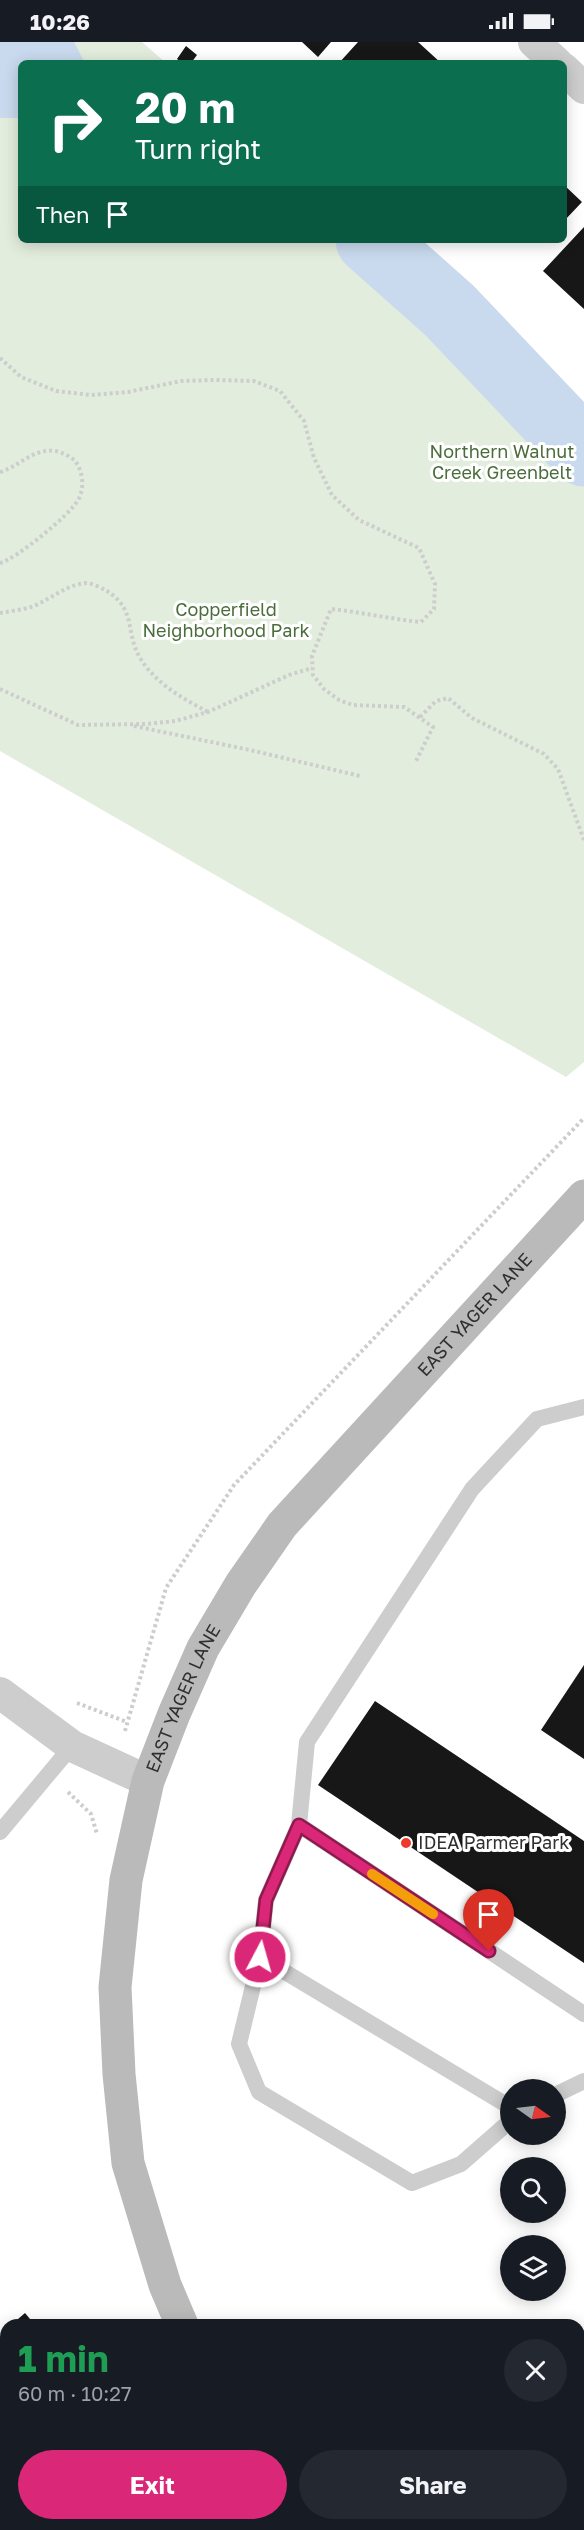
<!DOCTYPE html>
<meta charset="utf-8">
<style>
:root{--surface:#171b24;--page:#242831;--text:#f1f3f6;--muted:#9ea1a6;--accent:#db2777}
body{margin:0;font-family:"Golos Text",sans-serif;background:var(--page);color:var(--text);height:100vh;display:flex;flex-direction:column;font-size:22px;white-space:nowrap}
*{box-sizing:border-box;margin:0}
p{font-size:20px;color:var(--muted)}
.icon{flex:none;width:33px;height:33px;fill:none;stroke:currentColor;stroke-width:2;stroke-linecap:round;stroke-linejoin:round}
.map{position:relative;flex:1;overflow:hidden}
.side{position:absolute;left:0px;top:2277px;width:585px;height:212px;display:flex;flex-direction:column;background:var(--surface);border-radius:18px 18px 0 0;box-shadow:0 3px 15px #0003}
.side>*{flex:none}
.guide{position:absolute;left:18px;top:18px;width:549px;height:183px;border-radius:9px;box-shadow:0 3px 15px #0003;background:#0b6e4f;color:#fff;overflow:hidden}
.needle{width:39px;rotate:104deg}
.tools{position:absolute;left:500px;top:2037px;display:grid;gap:12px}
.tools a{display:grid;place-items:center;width:66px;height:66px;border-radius:50%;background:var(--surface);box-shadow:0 3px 15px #0003;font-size:30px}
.pin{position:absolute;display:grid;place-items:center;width:51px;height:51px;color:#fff;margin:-62px -26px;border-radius:50% 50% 50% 0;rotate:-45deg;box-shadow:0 0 6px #0007}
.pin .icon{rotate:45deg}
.me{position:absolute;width:66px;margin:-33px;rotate:6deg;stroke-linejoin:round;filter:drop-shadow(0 0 4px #0008)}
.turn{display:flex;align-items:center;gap:21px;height:126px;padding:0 18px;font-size:27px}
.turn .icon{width:78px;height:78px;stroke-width:2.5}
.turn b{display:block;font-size:42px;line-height:51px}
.then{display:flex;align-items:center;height:57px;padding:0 18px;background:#0003;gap:12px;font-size:22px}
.round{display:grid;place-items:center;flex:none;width:63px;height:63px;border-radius:32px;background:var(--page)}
.summary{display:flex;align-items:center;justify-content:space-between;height:102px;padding:0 18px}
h1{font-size:36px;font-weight:700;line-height:45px;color:#1e9e55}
.cta{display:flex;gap:12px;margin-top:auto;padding:12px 18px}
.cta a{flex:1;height:69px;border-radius:36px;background:var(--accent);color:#fff;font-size:24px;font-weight:700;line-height:69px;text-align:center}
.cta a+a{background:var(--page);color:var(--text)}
.status{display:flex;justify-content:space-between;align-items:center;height:42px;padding:0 30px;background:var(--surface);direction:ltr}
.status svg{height:16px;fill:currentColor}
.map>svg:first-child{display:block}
.green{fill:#e3eddd}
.water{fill:#c9daee}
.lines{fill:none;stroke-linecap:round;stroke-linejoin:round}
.river{stroke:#c9daee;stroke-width:69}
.building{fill:#171717}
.path{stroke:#cdcdcd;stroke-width:4;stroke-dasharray:3 3;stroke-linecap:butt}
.lane{stroke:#cdcdcd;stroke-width:16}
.street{stroke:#cdcdcd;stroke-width:32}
.secondary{stroke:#bababa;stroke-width:33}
.primary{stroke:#a8a8a8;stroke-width:33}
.route-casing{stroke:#8e194d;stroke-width:15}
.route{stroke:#db2777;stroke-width:10}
.slow{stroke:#f59e0b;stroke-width:10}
.poi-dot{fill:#ec3b2c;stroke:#fff;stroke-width:2}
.labels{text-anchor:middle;stroke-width:6;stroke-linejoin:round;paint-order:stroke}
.park-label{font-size:18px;fill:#4b6d3b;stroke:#fff}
.street-label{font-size:18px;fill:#303030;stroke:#fff}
.poi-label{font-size:18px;fill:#303030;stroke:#fff;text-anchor:start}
</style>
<div class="status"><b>10:26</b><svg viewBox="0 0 49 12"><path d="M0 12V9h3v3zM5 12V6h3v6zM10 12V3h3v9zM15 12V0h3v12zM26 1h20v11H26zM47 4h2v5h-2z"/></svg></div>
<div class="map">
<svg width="584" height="2488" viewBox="0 0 584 2488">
<rect width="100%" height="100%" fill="#fff"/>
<path class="green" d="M0 0H142L166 21H21V198H370L584 385V1020L566 1035 0 709Z"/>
<path class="water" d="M0 0H74L85 21H21V76H0Z"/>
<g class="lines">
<path class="river" d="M370 198 449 268 584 410"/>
</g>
<path class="building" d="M302 0H331L318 15Z
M358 0H418L441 21H339Z
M186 4 197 13 191 21H182L177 17Z
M564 143 582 160 564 179Z
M584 185V267L543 229Z
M584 1623V1717L541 1688Z
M375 1659 584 1799V1921L318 1743Z
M25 2271 35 2283H11Z
M0 2383 6 2391V2482H68L61 2488H0Z"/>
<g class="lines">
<path class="path" d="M0 316 21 335 56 349 91 353 128 350 181 339 216 338 254 339 280 349 304 379 314 416 332 453 359 478 419 506 435 542 434 567 421 580C390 577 361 570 331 567L312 614 313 633 324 647 339 658 353 663 404 665 433 685 415 721
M0 430C17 425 28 412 45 409 55 407 68 412 75 419 83 429 85 447 78 458 70 473 16 517 0 521
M0 571C10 569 22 568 31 565 50 558 65 543 86 541 92 541 101 546 107 549 137 568 125 591 140 616 156 642 182 656 208 670
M0 647 78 683 146 682 175 679 208 670 289 633 312 626
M420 675 436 659 448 656 472 676 544 712 558 727 584 798
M134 684 250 708 360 734
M77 1661 127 1680
M125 1689 166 1546 234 1443 584 1076
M68 1750 91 1772 97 1792"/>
<path class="lane" d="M299 1783 584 1972
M0 1790 72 1704
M260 1915 510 2065
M555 2053 584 2039
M510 2079 461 2122 412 2141 259 2050 239 2002 260 1915 266 1858 299 1783 307 1700 472 1447 537 1377 584 1365"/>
<path class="street" d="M534 0 557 21
M564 27 584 46
M0 1651 72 1704 148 1739"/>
<g class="secondary">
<path id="s1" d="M182 2283 165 2243 128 2121 119 2032 115 1945 126 1838 148 1739 174 1672 203 1606 241 1542 282 1483 584 1154"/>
<path d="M300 2482 303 2488"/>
</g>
<path class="primary" d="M579 2389 584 2386
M579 2426 584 2423
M411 2488 420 2482
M476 2488 485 2482"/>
</g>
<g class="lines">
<defs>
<path id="route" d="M260 1915 266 1858 299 1783 489 1909"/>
</defs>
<use href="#route" class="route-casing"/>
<use href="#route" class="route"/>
<path class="slow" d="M372 1832 433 1872"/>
</g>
<circle class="poi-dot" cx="406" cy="1801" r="6"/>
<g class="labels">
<g class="park-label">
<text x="502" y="416">Northern Walnut<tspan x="502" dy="21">Creek Greenbelt</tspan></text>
<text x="226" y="574">Copperfield<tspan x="226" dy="21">Neighborhood Park</tspan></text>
</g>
<g class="street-label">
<text dy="6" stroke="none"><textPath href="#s1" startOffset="1132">EAST YAGER LANE</textPath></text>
<text dy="6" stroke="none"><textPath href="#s1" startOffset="646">EAST YAGER LANE</textPath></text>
</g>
<g class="poi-label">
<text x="418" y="1807">IDEA Parmer Park</text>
</g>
</g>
</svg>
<div class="tools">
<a><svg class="needle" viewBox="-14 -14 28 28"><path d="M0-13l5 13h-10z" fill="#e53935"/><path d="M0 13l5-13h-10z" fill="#9ea1a6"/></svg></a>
<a><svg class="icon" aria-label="search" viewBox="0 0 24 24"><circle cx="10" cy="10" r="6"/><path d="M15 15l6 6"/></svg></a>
<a><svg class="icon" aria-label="layers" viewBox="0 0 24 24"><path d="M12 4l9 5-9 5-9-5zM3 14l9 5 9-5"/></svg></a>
</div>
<div class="pin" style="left:489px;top:1909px;background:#d93025"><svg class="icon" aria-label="arrive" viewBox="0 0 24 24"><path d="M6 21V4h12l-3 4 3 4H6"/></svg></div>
<svg class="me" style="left:260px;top:1915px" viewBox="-20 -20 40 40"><circle r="17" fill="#db2777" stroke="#fff" stroke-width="3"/><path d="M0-11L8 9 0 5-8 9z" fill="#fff"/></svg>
<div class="guide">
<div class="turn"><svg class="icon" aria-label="right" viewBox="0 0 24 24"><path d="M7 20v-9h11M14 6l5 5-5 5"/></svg><div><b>20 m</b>Turn right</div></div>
<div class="then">Then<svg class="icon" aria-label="arrive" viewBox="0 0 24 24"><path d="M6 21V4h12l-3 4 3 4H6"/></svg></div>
</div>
<section class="side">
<div class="summary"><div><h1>1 min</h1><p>60 m · 10:27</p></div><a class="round"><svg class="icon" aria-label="close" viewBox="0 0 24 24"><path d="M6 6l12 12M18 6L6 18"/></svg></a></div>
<div class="cta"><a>Exit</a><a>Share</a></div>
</section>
</div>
